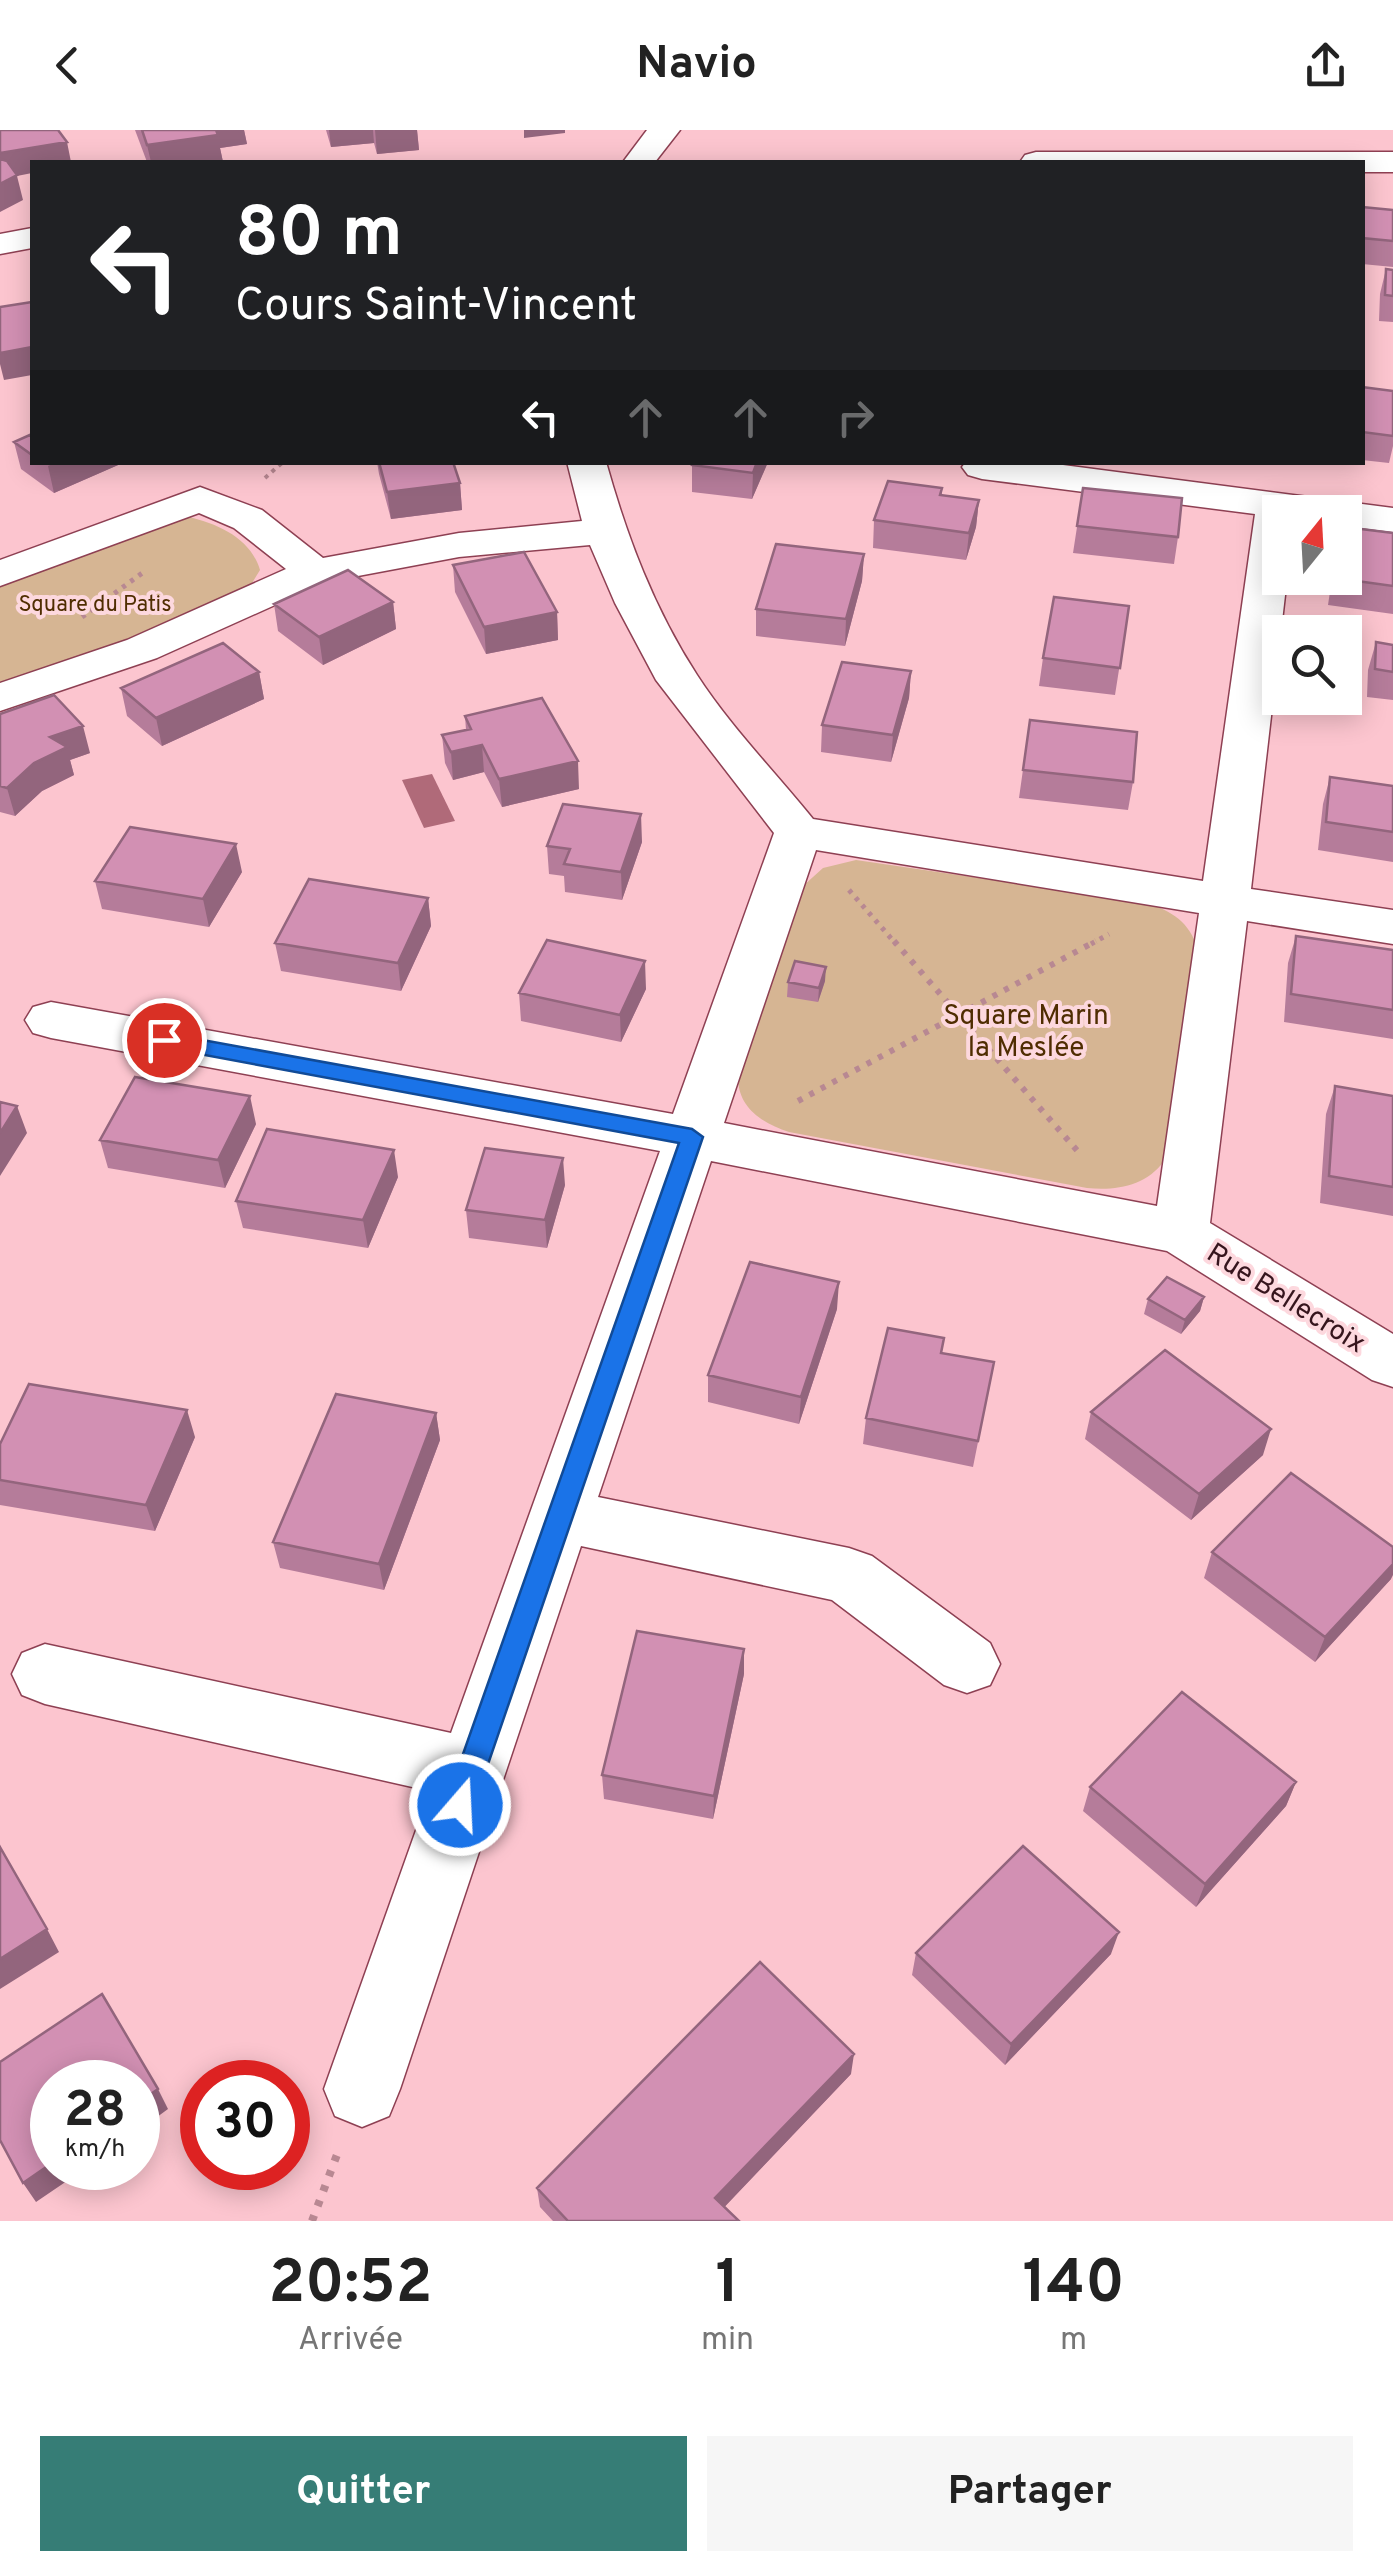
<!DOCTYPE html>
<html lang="fr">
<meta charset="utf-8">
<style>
:root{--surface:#fff;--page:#f6f6f6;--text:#222;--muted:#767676;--accent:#367d76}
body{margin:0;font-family:Overpass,sans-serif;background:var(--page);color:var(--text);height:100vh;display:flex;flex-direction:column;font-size:38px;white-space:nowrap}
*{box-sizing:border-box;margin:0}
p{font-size:32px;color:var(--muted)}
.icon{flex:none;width:55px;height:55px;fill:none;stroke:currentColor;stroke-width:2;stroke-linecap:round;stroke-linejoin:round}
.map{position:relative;height:2091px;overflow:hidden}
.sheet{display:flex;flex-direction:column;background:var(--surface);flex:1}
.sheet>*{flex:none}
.hud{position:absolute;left:30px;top:30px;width:1335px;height:305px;border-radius:0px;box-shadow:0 5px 25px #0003;background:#202124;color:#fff;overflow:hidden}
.needle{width:65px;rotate:18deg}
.tools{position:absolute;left:1262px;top:365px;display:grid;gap:20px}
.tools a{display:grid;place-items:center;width:100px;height:100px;border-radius:0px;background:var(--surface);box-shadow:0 5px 25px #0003;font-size:50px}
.speed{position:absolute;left:30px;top:1930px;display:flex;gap:20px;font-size:50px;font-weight:700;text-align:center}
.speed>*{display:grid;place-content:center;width:130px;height:130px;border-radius:50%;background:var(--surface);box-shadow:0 5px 25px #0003;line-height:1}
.speed small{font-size:25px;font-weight:400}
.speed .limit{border:15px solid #d22;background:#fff;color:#111}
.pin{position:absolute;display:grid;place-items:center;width:85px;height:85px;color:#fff;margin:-42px;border:5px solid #fff;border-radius:50%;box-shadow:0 2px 10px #0007}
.me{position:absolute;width:110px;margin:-55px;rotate:19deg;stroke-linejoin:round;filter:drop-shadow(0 0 8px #0008)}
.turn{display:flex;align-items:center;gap:35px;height:210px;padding:0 40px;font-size:45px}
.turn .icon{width:130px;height:130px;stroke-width:2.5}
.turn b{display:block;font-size:70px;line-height:85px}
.lanes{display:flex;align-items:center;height:95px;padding:0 40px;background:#0003;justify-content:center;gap:50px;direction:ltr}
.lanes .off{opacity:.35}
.eta{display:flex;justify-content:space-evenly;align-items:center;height:170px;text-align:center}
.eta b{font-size:60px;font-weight:700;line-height:70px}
.cta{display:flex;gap:20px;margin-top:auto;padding:20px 40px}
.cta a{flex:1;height:115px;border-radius:0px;background:var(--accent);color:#fff;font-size:40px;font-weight:700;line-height:115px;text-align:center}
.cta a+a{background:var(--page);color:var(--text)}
header{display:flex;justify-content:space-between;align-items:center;height:130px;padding:0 40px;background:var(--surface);font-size:45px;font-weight:700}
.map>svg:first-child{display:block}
.green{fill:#d6b593}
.water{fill:#b06a79}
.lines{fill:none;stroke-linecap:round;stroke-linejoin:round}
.minor-casing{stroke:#8e4053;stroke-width:3}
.path-far3{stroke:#b88892;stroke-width:4;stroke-dasharray:4 5;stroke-linecap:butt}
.path-far2{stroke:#b88892;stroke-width:5;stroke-dasharray:4 6;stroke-linecap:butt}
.path-far1{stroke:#b88892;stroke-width:6;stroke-dasharray:5 8;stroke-linecap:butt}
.path{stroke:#b88892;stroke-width:8;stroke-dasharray:6 10;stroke-linecap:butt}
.minor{fill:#fff;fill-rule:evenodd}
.wall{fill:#b57c9a}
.shaded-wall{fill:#93657d}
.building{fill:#d290b3;stroke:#93657d;stroke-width:2.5}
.route{fill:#1a73e8;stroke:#114b97;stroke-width:2.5}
.labels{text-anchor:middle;stroke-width:8;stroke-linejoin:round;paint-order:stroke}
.far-park-label{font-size:22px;fill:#4f2d01;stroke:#fdd8de}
.park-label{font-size:28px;fill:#4f2d01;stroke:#fdd8de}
.street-label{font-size:28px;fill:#36151d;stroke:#fdd8de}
</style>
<header><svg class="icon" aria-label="back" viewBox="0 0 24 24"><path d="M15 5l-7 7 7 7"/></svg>Navio<svg class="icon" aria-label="share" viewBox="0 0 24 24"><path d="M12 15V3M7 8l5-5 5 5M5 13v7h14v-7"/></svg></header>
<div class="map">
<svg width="1393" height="2091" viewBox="0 0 1393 2091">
<rect width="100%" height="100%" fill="#fcc5cf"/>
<path class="green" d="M189 387C219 394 251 409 260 440L246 463 0 563V450L164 391Z
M856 730 1143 772C1167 779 1187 789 1196 814L1164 1031C1146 1056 1116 1061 1087 1058L789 1002C763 993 739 979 738 949L803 756 823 738Z"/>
<path class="water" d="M432 644 455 691 424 698 402 650Z"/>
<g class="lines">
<defs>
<path id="minor" d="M647 0H680L655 32H623Z
M1036 22H1393V42H1362V32H1020L1025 25Z
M32 98V118L0 124V104Z
M567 332H606C627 407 654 479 697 545 730 596 775 642 813 689L1203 751 1255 384 982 349 968 345 962 337 966 332H1040L1393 378V402L1345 396V382H1280V448H1287L1251 759 1393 780V814L1247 791 1210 1093 1393 1204V1257L1372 1250 1167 1121 711 1031 598 1367 849 1418 872 1426 990 1513 1000 1534 990 1555 967 1563 944 1555 832 1470 581 1416 400 1959 389 1986 362 1997 335 1986 324 1959 430 1661 45 1574 22 1565 12 1544 22 1523 45 1514 451 1603 660 1021 51 908 33 903 25 890 33 877 51 872 673 984 774 703 656 550 615 473 590 415 459 427 326 452 157 528 0 581V553L127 510 286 439 234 398 199 383 0 456V430L200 357 262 380 323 428 459 403 582 391ZM816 720 1199 783 1157 1076 724 993Z"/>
</defs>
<use href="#minor" class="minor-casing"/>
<path class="path-far3" d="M265 348 283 332"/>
<path class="path-far2" d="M82 487 145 441
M849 760 896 814
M1091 814 1109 804"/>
<path class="path-far1" d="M894 811 1081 1025
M798 971 1096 811"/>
<path class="path" d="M312 2091 338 2022"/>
<use href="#minor" class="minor"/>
</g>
<path class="wall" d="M135 0H244L247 14 220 18 223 32H147Z
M326 0H417L419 20 377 24 374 13 331 17Z
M1362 77 1393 80V137L1362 134Z
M1386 139 1393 140V192L1379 191 1380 164Z
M1362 257 1393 261V316L1389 333 1362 330Z
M32 304V332H125L54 363 21 339 14 312Z
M377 332H453L460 353 462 380 391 389 379 344Z
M768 332 752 369 692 362V335Z
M942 358V365L979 370 976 397 966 430 873 418 874 390Z
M1083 358 1178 407 1174 434 1073 423Z
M1393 403V484L1328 475 1332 448H1345Z
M864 424 862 451 845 516 756 506V479Z
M453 435 557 482 558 510 486 524 455 462Z
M393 472 396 499 323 535 278 501 274 474Z
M1129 476 1115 565 1039 556 1043 528Z
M1376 512 1393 515V604V570L1367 567 1368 540Z
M911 541 909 568 891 632 821 622 822 595Z
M259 542 264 569 162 616 127 586 121 558Z
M0 584 90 623 70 630 74 645 42 661 15 686 0 682Z
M465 586 579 659 502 677 484 642 453 650 445 633 442 605 466 600Z
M1030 590 1133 652 1128 680 1019 668Z
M1330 647 1393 656V732L1318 720 1323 674Z
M642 712 622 770 565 762 564 746 549 744 547 716Z
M242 742 209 797 102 779 95 751Z
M428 768 431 796 401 861 281 841 275 813Z
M1296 806 1393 820V909L1284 892 1288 833Z
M825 851 818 872 787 867 788 852Z
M646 859 621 912 521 891 519 863Z
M1335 956 1393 966V1086L1320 1073 1326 984Z
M256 994 225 1058 108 1038 100 1010Z
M398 1047 368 1118 243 1098 236 1071Z
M565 1055 547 1118 469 1108 466 1080Z
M1204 1167 1200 1181 1181 1204 1144 1184 1148 1169Z
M837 1179 799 1294 708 1272V1245Z
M942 1223 994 1232 973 1337 863 1314 866 1288Z
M1091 1282 1263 1325 1191 1390 1085 1309Z
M436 1283 440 1310 384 1460 280 1438 273 1412Z
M195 1307 155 1401 0 1375V1314Z
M1212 1422 1391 1449 1315 1532 1204 1448Z
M744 1544 713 1689 604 1669 602 1645Z
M1296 1652 1286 1676 1196 1777 1083 1681 1090 1657Z
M916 1823 1111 1824 1005 1935 912 1845Z
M851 1944 724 2077 739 2091H553L540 2077 537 2058Z"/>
<path class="shaded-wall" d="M213 0H244L247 14 220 18 223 32H151L147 15Z
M329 0H373L374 13 331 17Z
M375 0H417L419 20 377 24Z
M524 0H565V3L524 8Z
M67 12 71 32H32V43L17 46 23 70 0 82V23Z
M32 217V245L4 250 0 234V223Z
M57 332H125L54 363 48 336Z
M757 332H768L752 369 753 343Z
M460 353 462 380 391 389 387 362Z
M979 370 976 397 966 430 969 403Z
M864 424 862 451 845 516 846 489Z
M393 472 396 499 323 535 319 507Z
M557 482 558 510 486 524 484 497Z
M911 541 909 568 891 632 893 605Z
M259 542 264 569 162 616 156 588Z
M83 596 90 623 70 630 74 645 42 661 15 686 7 658 50 607Z
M482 615 484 642 453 650 451 622Z
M578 631 579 659 502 677 499 649Z
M641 684 642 712 622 770 621 742Z
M236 714 242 742 209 797 203 769Z
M428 768 431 796 401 861 398 833Z
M645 831 646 859 621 912 620 885Z
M826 837 825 851 818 872 819 858Z
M250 966 256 994 225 1058 218 1030Z
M17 976 27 1003 0 1046V1003Z
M394 1020 398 1047 368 1118 363 1090Z
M563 1028 565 1055 547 1118 545 1090Z
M839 1152 837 1179 799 1294 801 1267Z
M1204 1167 1200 1181 1181 1204 1185 1190Z
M187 1280 195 1307 155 1401 146 1375Z
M436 1283 440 1310 384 1460 379 1434Z
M1271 1299 1263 1325 1191 1390 1199 1364Z
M1393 1434V1445L1391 1449 1315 1532 1325 1507Z
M744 1519V1544L713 1689 714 1666Z
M1296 1652 1286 1676 1196 1777 1205 1754Z
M47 1799 59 1822 0 1859V1829Z
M1119 1802 1111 1824 1005 1935 1011 1914Z
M854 1924 851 1944 715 2087V2068Z
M158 1959 168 1979 138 2001V1973Z
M52 2033V2038H86L36 2072 23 2053Z"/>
<path class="building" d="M0 0H58L67 12 0 23Z
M142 0H216L218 5 147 15Z
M0 29 7 31 17 45 0 54Z
M1362 77 1393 80V111L1362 108Z
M1386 139 1393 140V166L1385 165Z
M32 172V217L0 223V177Z
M1362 257 1393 261V306L1362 302Z
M32 304V325L14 312Z
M379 332H453L460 353 387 362Z
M693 332H757L753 343 692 335Z
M888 351 942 358 940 365 979 370 969 403 874 390Z
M1083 358 1182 368 1178 407 1077 396Z
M1345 397 1393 403V456L1335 448H1345Z
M776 414 864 424 846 489 756 479Z
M524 422 557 482 484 497 453 435Z
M348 440 393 472 319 507 274 474Z
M1054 467 1129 476 1120 538 1043 528Z
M1376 512 1393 515V542L1375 539Z
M223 513 259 542 156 588 121 558Z
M842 532 911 541 893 605 822 595Z
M54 565 83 596 50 607 67 617 34 633 7 658 0 656V584Z
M542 568 578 631 499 649 482 615 451 622 442 605 471 599 465 586Z
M1030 590 1137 602 1133 652 1023 640Z
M1330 647 1393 656V702L1326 692Z
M563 674 641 684 621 742 564 734 570 719 547 716Z
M130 697 236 714 203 769 95 751Z
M309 749 428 768 398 833 275 813Z
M1296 806 1393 820V880L1291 864Z
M547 810 645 831 620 885 519 863Z
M795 831 826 837 819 858 788 852Z
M135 947 250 966 218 1030 100 1010Z
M1335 956 1393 966V1057L1329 1046Z
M0 972 17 976 0 1003Z
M267 999 394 1020 363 1090 236 1071Z
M485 1018 563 1028 545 1090 466 1080Z
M750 1132 839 1152 801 1267 708 1245Z
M1167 1147 1204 1167 1185 1190 1148 1169Z
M888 1198 944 1208 941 1223 994 1232 978 1311 866 1288Z
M1165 1220 1271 1299 1199 1364 1091 1282Z
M29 1254 187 1280 146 1375 0 1350V1314Z
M336 1264 436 1283 379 1434 273 1412Z
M1291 1343 1393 1417V1434L1325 1507 1212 1422Z
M637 1501 744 1519 714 1666 602 1645Z
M1182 1562 1296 1652 1205 1754 1090 1657Z
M1023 1716 1119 1802 1011 1914 916 1823Z
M0 1717 47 1799 0 1829Z
M760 1832 854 1924 715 2068 739 2091H568L537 2058Z
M102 1864 158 1959 138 1973V1952H52V2033L23 2053 0 2010V1932Z"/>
<path class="route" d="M164 903 692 999 703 1007 474 1675 470 1684 460 1688 450 1684 445 1675 679 1013 156 916 153 910Z"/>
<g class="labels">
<g class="far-park-label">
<text x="95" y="481">Square du Patis</text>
</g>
<g class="park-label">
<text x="1026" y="894">Square Marin<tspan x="1026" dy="32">la Meslée</tspan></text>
</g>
<g class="street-label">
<text transform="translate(1287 1167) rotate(32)" y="10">Rue Bellecroix</text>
</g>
</g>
</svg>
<div class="tools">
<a><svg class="needle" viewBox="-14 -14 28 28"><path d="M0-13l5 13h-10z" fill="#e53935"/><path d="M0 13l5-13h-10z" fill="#767676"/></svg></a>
<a><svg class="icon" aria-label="search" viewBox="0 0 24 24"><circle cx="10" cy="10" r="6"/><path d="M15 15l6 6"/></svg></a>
</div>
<div class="speed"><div>28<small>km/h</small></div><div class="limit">30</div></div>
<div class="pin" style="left:164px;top:910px;background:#d93025"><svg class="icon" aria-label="arrive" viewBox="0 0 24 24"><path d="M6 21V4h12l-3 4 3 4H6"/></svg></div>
<svg class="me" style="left:460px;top:1675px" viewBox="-20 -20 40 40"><circle r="17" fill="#1a73e8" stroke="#fff" stroke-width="3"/><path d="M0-11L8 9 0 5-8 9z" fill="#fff"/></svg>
<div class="hud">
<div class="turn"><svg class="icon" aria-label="left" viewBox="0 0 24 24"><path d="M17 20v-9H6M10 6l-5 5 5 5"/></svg><div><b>80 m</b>Cours Saint-Vincent</div></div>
<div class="lanes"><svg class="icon" aria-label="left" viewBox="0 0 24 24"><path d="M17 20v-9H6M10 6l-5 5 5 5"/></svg><svg class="icon off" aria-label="ahead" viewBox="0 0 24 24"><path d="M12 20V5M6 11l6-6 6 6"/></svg><svg class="icon off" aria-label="ahead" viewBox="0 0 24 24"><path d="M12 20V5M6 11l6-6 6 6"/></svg><svg class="icon off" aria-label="right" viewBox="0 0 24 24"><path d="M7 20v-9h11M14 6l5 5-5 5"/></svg></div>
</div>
</div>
<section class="sheet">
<div class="eta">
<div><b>20:52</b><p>Arrivée</p></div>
<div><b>1</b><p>min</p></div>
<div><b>140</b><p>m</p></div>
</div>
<div class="cta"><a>Quitter</a><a>Partager</a></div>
</section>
